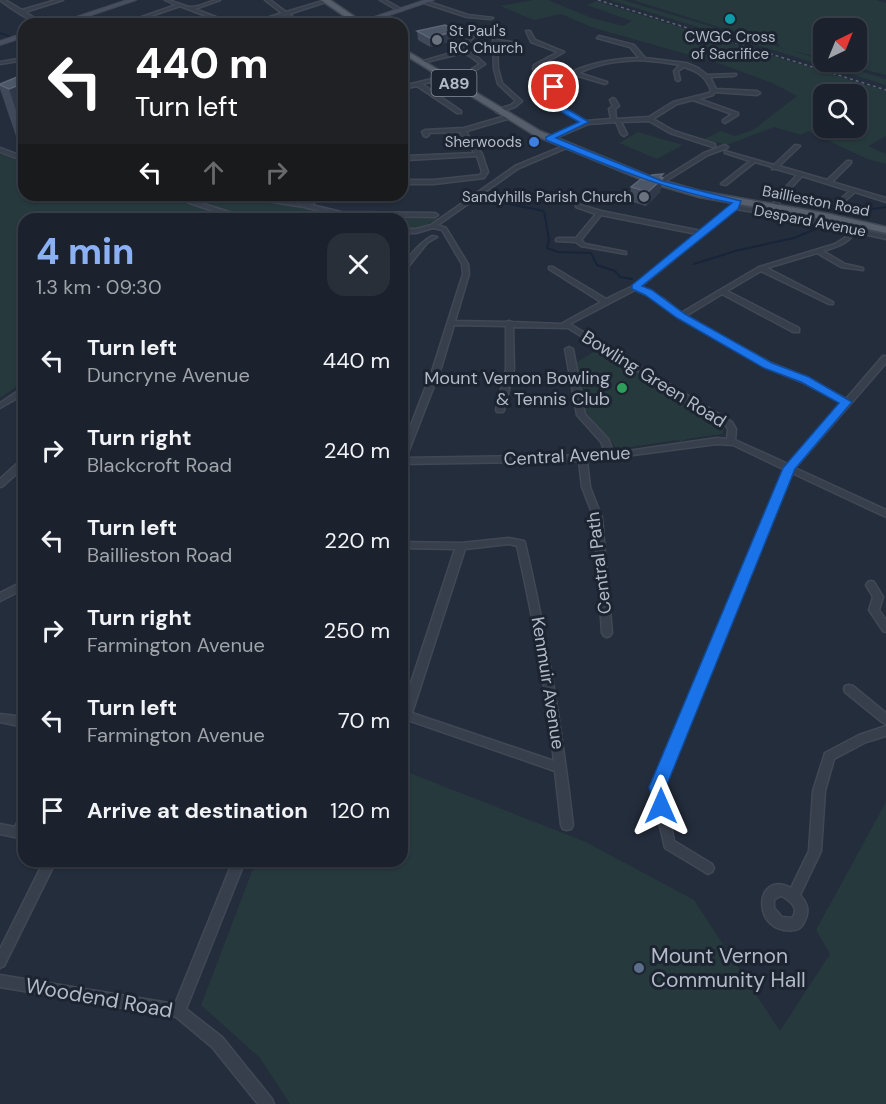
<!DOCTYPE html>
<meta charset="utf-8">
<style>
:root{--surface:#1b222d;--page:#282f39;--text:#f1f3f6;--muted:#a0a4aa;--line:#393f49;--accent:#8bb1f4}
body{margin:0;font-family:"DM Sans",sans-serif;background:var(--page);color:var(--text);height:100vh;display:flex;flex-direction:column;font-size:22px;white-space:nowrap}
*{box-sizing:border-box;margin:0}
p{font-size:20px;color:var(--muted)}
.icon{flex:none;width:33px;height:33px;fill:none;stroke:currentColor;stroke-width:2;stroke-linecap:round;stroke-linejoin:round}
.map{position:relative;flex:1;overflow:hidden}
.sheet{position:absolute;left:18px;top:213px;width:390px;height:654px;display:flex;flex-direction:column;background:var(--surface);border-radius:18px;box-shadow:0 2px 4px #0004,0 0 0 2px var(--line)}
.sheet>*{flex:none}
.top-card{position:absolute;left:18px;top:18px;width:390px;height:183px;border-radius:18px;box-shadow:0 2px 4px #0004,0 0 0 2px var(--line);background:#202124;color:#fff;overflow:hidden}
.needle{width:39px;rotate:43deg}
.fabs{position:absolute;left:813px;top:18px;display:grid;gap:12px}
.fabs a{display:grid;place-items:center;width:54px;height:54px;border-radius:12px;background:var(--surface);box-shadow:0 2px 4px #0004,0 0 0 2px var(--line);font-size:30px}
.pin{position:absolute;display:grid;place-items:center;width:51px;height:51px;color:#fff;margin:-26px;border:3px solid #fff;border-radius:50%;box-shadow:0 2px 6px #0007}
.me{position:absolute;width:66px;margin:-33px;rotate:0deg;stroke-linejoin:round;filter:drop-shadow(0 0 4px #0008)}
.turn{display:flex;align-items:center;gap:21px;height:126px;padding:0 18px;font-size:27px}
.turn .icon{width:78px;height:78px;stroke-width:2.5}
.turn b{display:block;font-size:42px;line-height:51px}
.lanes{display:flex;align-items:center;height:57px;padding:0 18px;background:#0003;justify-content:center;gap:30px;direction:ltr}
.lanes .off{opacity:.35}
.round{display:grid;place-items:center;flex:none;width:63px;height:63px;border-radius:18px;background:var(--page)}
.summary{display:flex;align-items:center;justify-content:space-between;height:102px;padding:0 18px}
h1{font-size:36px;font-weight:800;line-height:45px;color:var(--accent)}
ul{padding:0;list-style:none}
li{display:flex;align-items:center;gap:18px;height:90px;padding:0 18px}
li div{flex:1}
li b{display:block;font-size:22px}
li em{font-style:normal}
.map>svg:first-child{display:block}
.green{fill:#26393d;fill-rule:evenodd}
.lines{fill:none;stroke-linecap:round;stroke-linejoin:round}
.stream-far1{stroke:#172439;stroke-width:1.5}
.stream{stroke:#172439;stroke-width:2}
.street-casing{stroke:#414855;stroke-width:3}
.secondary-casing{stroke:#414855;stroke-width:2}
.primary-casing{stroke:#414855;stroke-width:3}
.street{fill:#383f4c;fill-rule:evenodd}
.secondary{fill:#464e5f;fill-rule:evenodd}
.primary{fill:#565e6c;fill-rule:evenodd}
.rail{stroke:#5a6373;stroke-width:1.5;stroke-dasharray:3 3;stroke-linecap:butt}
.wall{fill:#3f495a}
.shaded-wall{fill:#2f3949}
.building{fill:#4b5666;stroke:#5c6575;stroke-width:1.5}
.route{fill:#1a73e8;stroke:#114b97;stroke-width:1.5}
.culture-dot{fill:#0f9aa8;stroke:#1d2431;stroke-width:2}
.worship-dot{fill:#6b7280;stroke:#1d2431;stroke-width:2}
.shop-dot{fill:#3f7fe0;stroke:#1d2431;stroke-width:2}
.leisure-dot{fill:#2e9e5b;stroke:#1d2431;stroke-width:2}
.service-dot{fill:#5c6f8a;stroke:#1d2431;stroke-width:2}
.labels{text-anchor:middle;stroke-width:6;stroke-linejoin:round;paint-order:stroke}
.far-poi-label{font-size:15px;fill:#b3bac7;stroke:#1d2431;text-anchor:end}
.far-street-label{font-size:15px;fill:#b3bac7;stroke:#1d2431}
.shield{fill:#1d2431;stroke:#868d9a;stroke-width:1.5}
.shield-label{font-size:16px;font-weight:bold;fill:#b3bac7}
.poi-label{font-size:18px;fill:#b3bac7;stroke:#1d2431;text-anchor:end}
.street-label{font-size:18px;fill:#b3bac7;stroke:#1d2431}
.near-poi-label{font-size:21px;fill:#b3bac7;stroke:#1d2431;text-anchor:start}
.near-street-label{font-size:21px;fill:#b3bac7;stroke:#1d2431}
</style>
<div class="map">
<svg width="886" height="1104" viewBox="0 0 886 1104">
<rect width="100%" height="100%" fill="#242d3c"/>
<path class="green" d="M533 0H548L592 18 623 26 632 21 587 5 596 1 886 91V136L868 146 886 154V164L867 159 808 131 801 135 774 127 724 146 723 144 704 139 721 131 735 136 753 130 797 96 772 83 721 64 591 27 561 14 534 20 500 6ZM824 94H856V128H824Z
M610 0H623L886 79V85Z
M633 0H876L886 3V75L836 62H856V28H824L823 58 781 48 777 42 741 34Z
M638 132 683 145 657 159 619 143Z
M0 154 24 163V195H160L228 217 226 219H24V381L0 398Z
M176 195H315L302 208 369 219 441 218 421 227 402 229V219H296L235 213Z
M602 347 724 426 723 434 686 439 681 442 678 440 617 449 586 412 575 363Z
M402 770 586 842 694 900 780 1031 830 954 816 930 886 802V1104H290L260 1058 201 1005 256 861H402Z"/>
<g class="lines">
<path class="stream-far1" d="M0 33 24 42"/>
<path class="stream" d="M482 200 492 197 504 203 544 211 549 240 547 248 558 252 591 253 597 265 615 271 620 277 632 279
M694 264 735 251 794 238 820 227 839 214 886 207"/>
<defs>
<path id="street" d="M0 0H5L22 10 56 0H63L25 12 44 24C33 24 9 7 0 0Z
M165 0C174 0 181 6 190 7 199 8 210 0 220 0L195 9 234 24C225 24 217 17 209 18 200 18 193 24 184 24L206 16 180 6 128 24H122L176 5Z
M265 0H270L286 12 326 0 329 1 289 14 302 24H297L285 15 255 24H248L282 13Z
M380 0H385L403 10 399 11Z
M426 1 468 15 493 18 491 19 467 17 424 3Z
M526 31H530L535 40 564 52 538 67 537 69 541 73 557 79C585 64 608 59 639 58L630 47 597 38 599 36 634 45 645 58 686 63 698 68 707 75 736 74V75L734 76 710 77 716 89 757 91 760 93 757 95 715 92 713 95 699 99 738 113V115L725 123 723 122V120L732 114 693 100 677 104 653 119 674 131 715 144V146L713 147 670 133 649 121 621 122 627 134 624 136 621 134 616 122 588 124 551 140H547V138L582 122 557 108 554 103 556 94 552 84 554 81 537 75 533 69 534 65 558 52 531 42ZM640 60 661 62 680 65 674 71 676 80 678 81 680 80 678 71 684 67C699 72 705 76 711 90L709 93 673 102 649 117 616 119 615 109 619 106 615 99 613 98 610 100 613 106 609 109 611 119 586 121 561 106 560 103 562 94 557 84 563 80 575 75 605 84 607 83V82L579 73C599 63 618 61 640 60Z
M470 36 474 37 468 43 466 50 474 54 485 64 476 70 472 69 480 64 470 56 463 53 422 63 420 62 461 50 464 42Z
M495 37 497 40 512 42 510 43H497L498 69 502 83 522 101 515 107 498 113 496 112V110L511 105 516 101 498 84 494 69 493 38Z
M24 58V60L0 64V62Z
M445 76H447V78L422 84 461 111V113H457L417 86 402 89V86Z
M509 115 511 116V118L467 131V134L482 154 488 172 484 178 434 184H402V180H434L480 175 482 172 477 156 407 160 404 158 407 156 475 153 461 134V132L428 133 429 135 426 137 424 136 422 132 425 130 464 128Z
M566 145 571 146 519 168 438 225 446 228 468 264 469 274 455 321 506 322 509 321 512 322 561 324 601 302 549 269V267H553L606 299 633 286 697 234 601 215 581 240 585 244 626 252V254L581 246 576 242 556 241V239L558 238H576L596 214 576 207V205L578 204 601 211 701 231 732 206 734 201 737 199 740 201 738 206 812 218 886 235V239L855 232C848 244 836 247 823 251L845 264 863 268V270L841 267 817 253 767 268 833 302V304H829L761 271 727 291 799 328V332H793L722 294 686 316 771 363 808 378 846 399 883 356H886V363L795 468 886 510V517L792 473 663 787 674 841 712 864 714 868 712 872 708 874 665 848 651 787 785 470 733 445 717 444 587 461 590 487 602 518 612 633 610 636 607 637 604 636 602 633 594 518 582 487 579 461 402 464V448L433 368 463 274 462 264 442 230 433 228 416 233H402V229H416L431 225 515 166ZM736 209 812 222 849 230 846 237 835 244 759 267 681 313 664 299 640 287ZM635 290 660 301 679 317 765 367 802 382 842 403 788 464 735 440 736 429 732 422 570 324ZM454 325 506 326V369L496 410 497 412H503L504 410 514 369 513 327 568 328 726 426 728 429 727 439 717 438 614 453 608 439 585 414 573 349 569 347 565 349 577 415 601 442 606 454 596 455 406 458 441 368Z
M725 145 728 147 727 148 708 155 661 184 656 183 704 153Z
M795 145 800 146 779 166 827 180 847 161H851V163L832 182 886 198V202L855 192 838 207H834V205L850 191 802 176 780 200 778 209H774V200L797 175 776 169H772V167L755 162 726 185 721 184 750 161 725 153V151L774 165Z
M0 148 24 157V161L0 152Z
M166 195H175L229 212 269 217 272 219H254L228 216Z
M239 195H253L306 203 315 195H321L312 205 341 212 435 213 438 215 435 217 341 216 304 207 242 197Z
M349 195H376L373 197 346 199 343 197Z
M432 236 437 237 427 243 404 272 402 273C402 261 421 242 432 236Z
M21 389H24V394L0 408V403Z
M24 459V467L3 486 0 487V479L21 460Z
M509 538 524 541 525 543C547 636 562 730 573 825L571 829 567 830 563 829 561 825 555 771 402 718V710L455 549 402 548V542L461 543ZM509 544 517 546C533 617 546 688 554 761L412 713 465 549Z
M24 581V589L0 601V593Z
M871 581 874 582 883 597 879 610 886 620V632L883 631 869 610 873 597 866 585 868 582Z
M849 685 853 686 886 713V724L882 722 845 692 844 689 845 686Z
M0 714 24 717V727L0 722Z
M886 726V736L866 742 834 759 825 791 821 851 800 895C803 899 806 902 807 907 809 915 803 929 795 930 750 936 754 868 791 888L809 851 813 791 825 753 859 735ZM782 896C790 901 800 908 792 918L782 917 774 908V900L778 897Z
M24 815V839L0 834V824L15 827 20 816Z
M44 861H56L4 966 0 968V949Z
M233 861H245L186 1009 222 1037 272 1099 274 1104H258L212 1047 176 1017 0 987V975L175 1004Z"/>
<path id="secondary" d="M127 0H136L65 24H55Z
M425 0H434L363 24 356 23Z
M24 33V37L0 45V41Z"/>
<path id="primary" d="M321 0H330L365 24H356Z
M402 48 540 131 654 178 700 191 829 214 886 227V233L829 220 699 197 648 182 534 135 402 53Z"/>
</defs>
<use href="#street" class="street-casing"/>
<use href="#secondary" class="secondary-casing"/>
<use href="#primary" class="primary-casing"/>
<use href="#street" class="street"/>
<use href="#secondary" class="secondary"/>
<use href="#primary" class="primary"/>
<path class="rail" d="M598 0 886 90"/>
</g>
<path class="wall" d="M417 31 456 40 430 47 418 40Z
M24 80V142L17 139 0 89V84Z
M663 174 660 192 646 206 629 201 631 187Z"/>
<path class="shaded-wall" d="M456 31V40L430 47V38Z
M24 83V134L9 89Z
M663 174 660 192 646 206 648 192Z"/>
<path class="building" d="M445 25 456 31 430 38 417 31Z
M17 77 24 80V83L9 89 0 85V84Z
M663 174 660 177 663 178 648 192 631 187 641 179 645 180 652 175Z"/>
<path class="route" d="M554 84 563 94 562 106 589 122 556 138 662 181 741 201 738 209 642 286 652 290 685 314 772 363 809 377 852 402 795 469 666 787 670 806 667 811 661 813 655 811 649 787 783 468 839 403 801 382 764 368 677 318 645 295 632 289V285L732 203C665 190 609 166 546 140V137L579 122 556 109 553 103 555 94 550 87Z"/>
<circle class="culture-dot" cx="730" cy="19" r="6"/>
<g class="worship-dot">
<circle cx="437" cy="40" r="6"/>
<circle cx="644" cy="197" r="6"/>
</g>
<circle class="shop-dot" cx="534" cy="142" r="6"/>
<circle class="leisure-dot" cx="622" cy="388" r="6"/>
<circle class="service-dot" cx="639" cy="968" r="6"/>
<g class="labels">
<g class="far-poi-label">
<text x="449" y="36" text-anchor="start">St Paul's<tspan x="449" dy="17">RC Church</tspan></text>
<text x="730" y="42" text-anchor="middle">CWGC Cross<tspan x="730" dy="17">of Sacrifice</tspan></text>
<text x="522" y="147">Sherwoods</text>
<text x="632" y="202">Sandyhills Parish Church</text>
</g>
<g class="far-street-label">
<text transform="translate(816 201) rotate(11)" y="5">Baillieston Road</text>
<text transform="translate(810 221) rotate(11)" y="5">Despard Avenue</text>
</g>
<rect class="shield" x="431.5" y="70" width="45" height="26" rx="4.5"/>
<g class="shield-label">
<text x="454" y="89">A89</text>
</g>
<g class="poi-label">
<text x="610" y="384">Mount Vernon Bowling<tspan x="610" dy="21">&amp; Tennis Club</tspan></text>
</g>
<g class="street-label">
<text transform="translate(654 379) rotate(32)" y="6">Bowling Green Road</text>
<text transform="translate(567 456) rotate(-3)" y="6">Central Avenue</text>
<text transform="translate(599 563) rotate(-97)" y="6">Central Path</text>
<text transform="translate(548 683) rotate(81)" y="6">Kenmuir Avenue</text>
</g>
<g class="near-poi-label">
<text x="651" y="963">Mount Vernon<tspan x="651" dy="24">Community Hall</tspan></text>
</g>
<g class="near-street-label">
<text transform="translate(99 998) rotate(10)" y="7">Woodend Road</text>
</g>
</g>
</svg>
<div class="fabs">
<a><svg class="needle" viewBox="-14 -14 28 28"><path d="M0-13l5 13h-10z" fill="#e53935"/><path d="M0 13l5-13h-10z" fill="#a0a4aa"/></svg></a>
<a><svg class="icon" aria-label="search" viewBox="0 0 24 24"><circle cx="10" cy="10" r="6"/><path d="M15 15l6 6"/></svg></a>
</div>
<div class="pin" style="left:554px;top:87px;background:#d93025"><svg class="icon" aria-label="arrive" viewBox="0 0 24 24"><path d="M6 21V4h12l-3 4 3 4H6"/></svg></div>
<svg class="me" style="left:661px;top:806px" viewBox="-20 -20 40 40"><path d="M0-17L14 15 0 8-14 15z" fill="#1a73e8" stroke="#fff" stroke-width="4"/></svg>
<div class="top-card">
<div class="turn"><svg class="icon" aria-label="left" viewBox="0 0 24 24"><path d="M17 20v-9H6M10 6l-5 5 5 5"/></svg><div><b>440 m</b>Turn left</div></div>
<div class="lanes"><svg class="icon" aria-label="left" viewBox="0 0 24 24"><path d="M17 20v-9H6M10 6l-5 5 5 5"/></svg><svg class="icon off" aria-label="ahead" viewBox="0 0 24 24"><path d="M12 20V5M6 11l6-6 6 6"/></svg><svg class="icon off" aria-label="right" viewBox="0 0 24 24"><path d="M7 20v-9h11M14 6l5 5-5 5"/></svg></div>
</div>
<section class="sheet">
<div class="summary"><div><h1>4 min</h1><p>1.3 km · 09:30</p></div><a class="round"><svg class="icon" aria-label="close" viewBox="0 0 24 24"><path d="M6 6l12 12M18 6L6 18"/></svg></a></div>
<ul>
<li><svg class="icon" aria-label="left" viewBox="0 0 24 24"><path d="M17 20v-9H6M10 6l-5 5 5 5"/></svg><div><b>Turn left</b><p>Duncryne Avenue</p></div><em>440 m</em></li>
<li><svg class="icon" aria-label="right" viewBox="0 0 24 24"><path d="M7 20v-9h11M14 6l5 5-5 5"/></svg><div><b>Turn right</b><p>Blackcroft Road</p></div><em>240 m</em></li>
<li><svg class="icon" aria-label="left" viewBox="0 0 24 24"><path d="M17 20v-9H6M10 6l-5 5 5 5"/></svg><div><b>Turn left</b><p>Baillieston Road</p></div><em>220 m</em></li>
<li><svg class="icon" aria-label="right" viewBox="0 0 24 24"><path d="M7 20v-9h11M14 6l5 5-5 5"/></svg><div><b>Turn right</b><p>Farmington Avenue</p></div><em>250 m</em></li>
<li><svg class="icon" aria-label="left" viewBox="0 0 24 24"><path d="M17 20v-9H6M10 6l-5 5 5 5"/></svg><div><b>Turn left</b><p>Farmington Avenue</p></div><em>70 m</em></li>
<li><svg class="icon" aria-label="arrive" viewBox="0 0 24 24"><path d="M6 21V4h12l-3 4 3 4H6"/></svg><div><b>Arrive at destination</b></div><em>120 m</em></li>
</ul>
</section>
</div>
